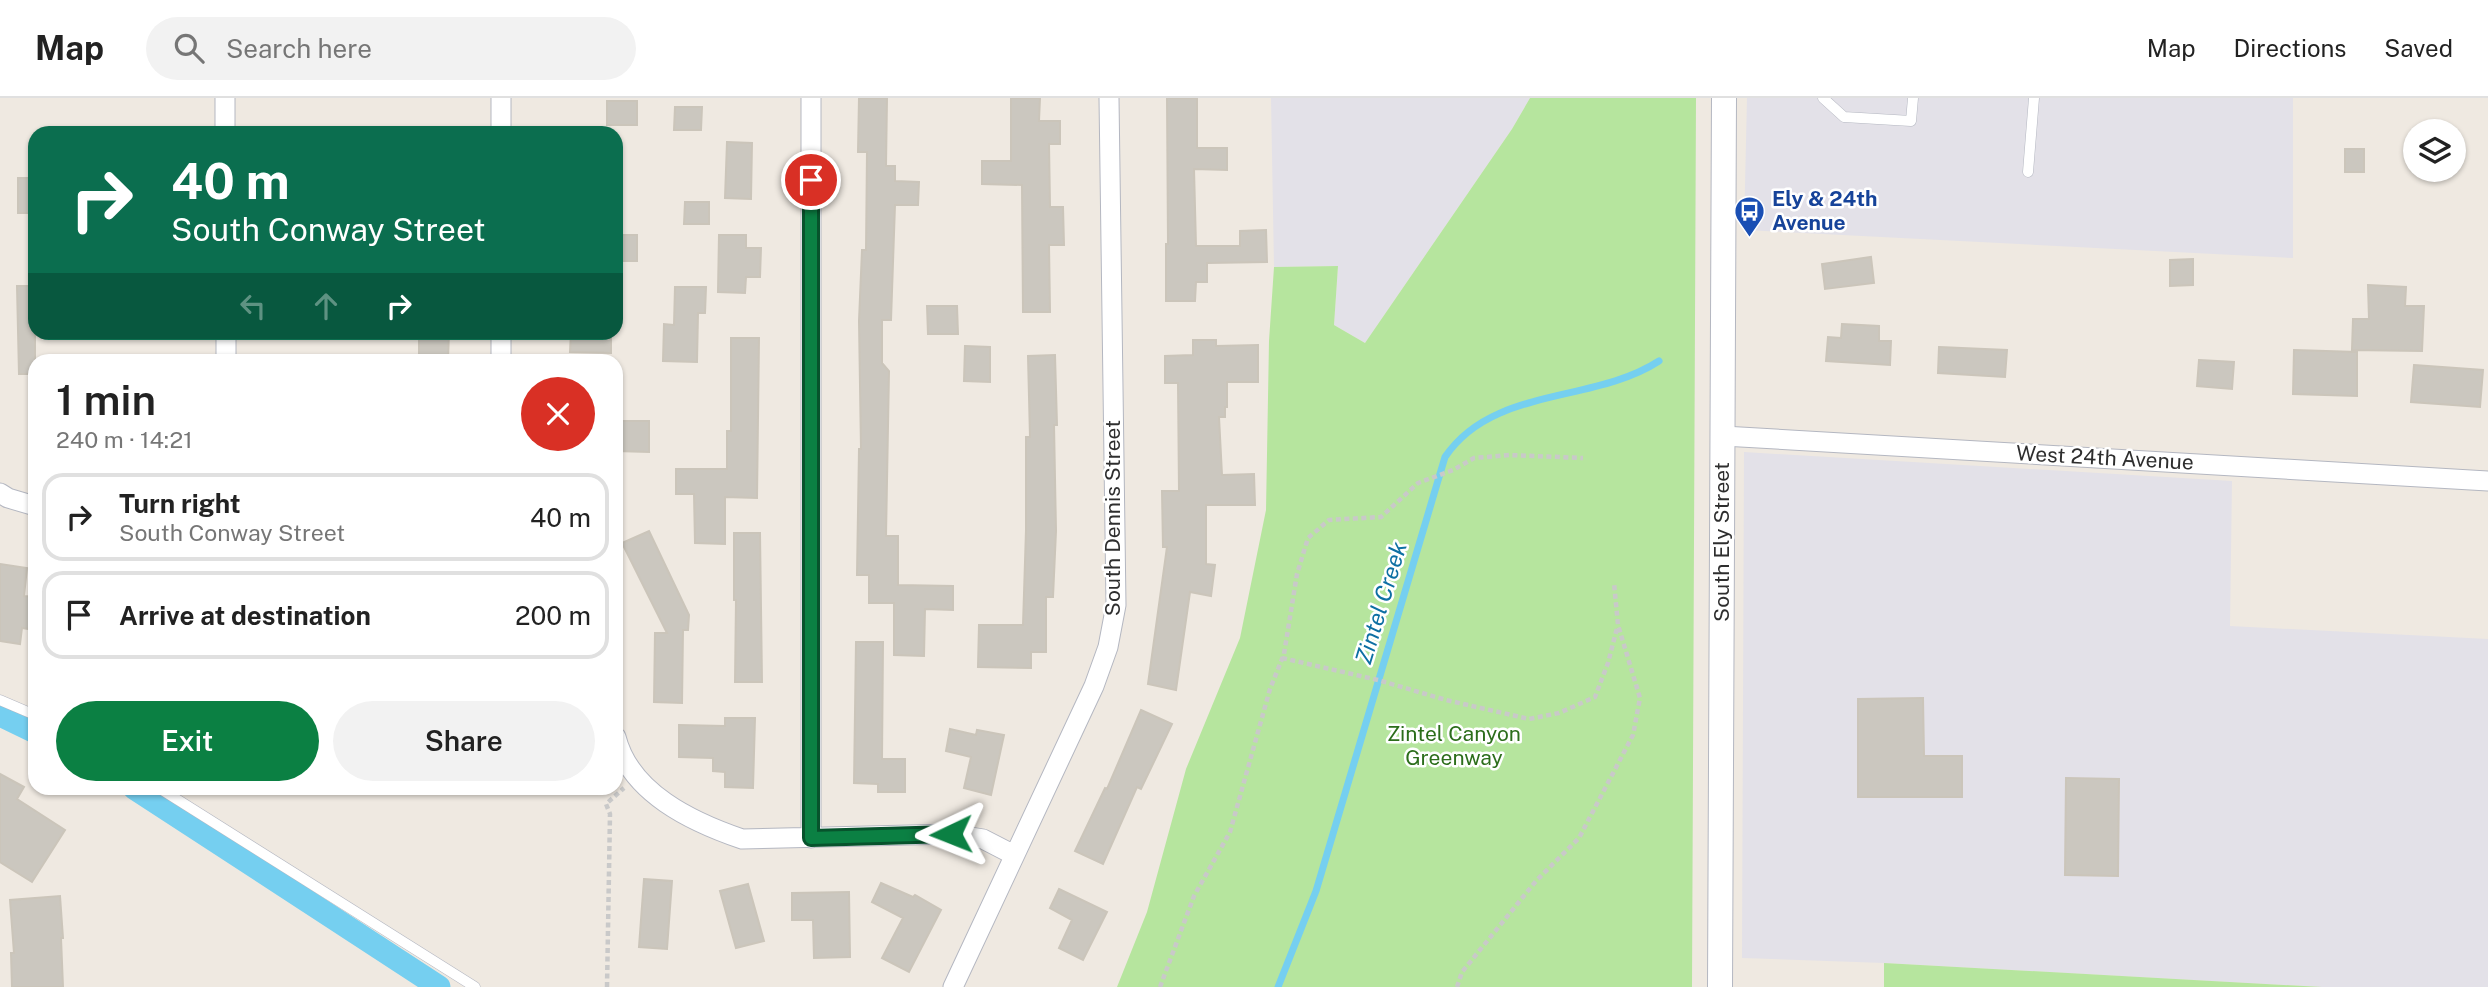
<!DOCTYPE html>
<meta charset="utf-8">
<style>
:root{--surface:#fff;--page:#f2f2f2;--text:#222;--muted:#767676;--line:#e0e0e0;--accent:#0b8043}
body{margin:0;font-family:"Public Sans",sans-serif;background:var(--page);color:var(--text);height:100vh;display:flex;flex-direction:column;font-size:26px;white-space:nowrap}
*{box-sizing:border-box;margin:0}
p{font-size:23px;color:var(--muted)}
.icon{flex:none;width:38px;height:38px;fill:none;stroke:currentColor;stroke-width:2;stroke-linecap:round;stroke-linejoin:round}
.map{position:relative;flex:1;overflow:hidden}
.drawer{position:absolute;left:28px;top:256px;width:595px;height:441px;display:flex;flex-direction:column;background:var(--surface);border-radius:21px;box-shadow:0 2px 5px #0004}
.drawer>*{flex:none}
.hud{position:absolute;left:28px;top:28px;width:595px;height:214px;border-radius:21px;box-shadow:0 2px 5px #0004;background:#0b6e4f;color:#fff;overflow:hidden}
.tools{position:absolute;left:2403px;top:21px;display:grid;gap:14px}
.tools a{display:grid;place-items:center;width:63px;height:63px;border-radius:50%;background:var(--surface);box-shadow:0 2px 5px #0004;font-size:35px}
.pin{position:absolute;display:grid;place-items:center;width:60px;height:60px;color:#fff;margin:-30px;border:4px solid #fff;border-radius:50%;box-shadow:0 2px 7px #0007}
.me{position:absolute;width:77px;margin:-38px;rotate:268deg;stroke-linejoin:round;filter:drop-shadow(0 0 5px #0008)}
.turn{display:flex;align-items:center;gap:24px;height:147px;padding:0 28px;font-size:32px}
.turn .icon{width:91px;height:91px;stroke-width:2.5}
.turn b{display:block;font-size:49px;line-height:60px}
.lanes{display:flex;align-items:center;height:66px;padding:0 28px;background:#0003;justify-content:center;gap:35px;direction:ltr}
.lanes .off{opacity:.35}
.round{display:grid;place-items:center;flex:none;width:74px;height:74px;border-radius:37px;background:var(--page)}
.overview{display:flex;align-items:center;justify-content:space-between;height:119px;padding:0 28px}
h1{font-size:42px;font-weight:600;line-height:52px}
.cta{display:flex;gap:14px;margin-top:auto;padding:14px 28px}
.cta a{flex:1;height:80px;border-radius:42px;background:var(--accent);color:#fff;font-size:28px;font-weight:600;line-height:80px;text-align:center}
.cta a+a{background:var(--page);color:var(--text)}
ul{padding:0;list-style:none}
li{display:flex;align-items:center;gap:21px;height:88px;margin:0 14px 10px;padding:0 14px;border:4px solid var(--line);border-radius:21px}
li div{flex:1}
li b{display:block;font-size:26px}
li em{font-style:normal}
header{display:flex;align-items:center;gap:42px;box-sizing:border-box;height:98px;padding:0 35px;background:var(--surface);border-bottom:2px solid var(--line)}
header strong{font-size:33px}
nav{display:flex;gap:38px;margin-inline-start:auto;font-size:24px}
.search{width:490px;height:63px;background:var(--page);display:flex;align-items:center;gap:18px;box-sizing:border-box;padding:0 24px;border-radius:38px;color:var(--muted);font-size:26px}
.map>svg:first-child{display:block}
.industrial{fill:#e3e1e8}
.green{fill:#b6e59e}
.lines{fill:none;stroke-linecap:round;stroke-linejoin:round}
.stream{stroke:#75cff0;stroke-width:7}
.canal{stroke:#75cff0;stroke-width:23}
.building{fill:#cbc7bf;stroke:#cbc5ba;stroke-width:2}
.service-casing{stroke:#b4b7c1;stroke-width:11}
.minor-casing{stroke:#b4b7c1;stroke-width:21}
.tertiary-casing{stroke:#b4b7c1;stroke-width:26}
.path{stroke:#c9c9c9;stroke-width:4.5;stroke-dasharray:5 3.5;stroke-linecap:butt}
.service{stroke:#fff;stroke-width:10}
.minor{stroke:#fff;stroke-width:19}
.tertiary{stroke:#fff;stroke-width:24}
.route-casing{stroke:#07532c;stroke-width:18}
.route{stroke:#0b8043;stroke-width:12}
.labels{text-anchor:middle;stroke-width:5;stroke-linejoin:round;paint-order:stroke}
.transit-label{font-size:21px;font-weight:bold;fill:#164399;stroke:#fff;text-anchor:start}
.street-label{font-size:21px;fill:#2e2e2e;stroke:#fff}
.park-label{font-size:21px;fill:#2c6e1b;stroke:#fff}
.water-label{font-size:23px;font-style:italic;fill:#0d6fa3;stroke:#fff}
</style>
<header>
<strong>Map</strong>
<div class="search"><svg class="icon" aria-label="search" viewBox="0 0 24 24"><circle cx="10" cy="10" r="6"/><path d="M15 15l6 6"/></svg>Search here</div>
<nav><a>Map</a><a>Directions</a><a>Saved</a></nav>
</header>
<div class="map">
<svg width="2488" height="889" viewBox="0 0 2488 889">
<rect width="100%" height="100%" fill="#efe9e1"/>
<path class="industrial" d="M1271 0H1530L1512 31 1365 245 1334 227 1338 168 1274 169Z
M1747 0H2293V160L1744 132Z
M1744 354 2232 383 2230 528 2488 541V889H2322L1884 865 1742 860Z"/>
<path class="green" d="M1530 0H1696L1692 889H1117L1147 814 1186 671 1240 540 1266 412 1269 243 1274 169 1338 168 1334 227 1365 245 1512 31Z
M1884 865 2322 889H1884Z"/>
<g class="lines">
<path class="stream" d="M1278 889 1316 793 1445 359C1493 288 1593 306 1659 263"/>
<path class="canal" d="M0 617 35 634
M134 690 439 889"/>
</g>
<path class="building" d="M859 0H887L886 68H895V83L919 84 918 107H895L891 222H882V265L889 273 886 438H898V487L953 488V512L925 511 924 558 894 557V505H869V477H857L859 351H861L859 223 862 152H866L867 54H858Z
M1011 0H1040L1039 23H1060V46H1049L1050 109H1063L1064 147H1049L1050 214H1023L1022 87 982 86V63H1011Z
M1167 0H1197V50H1227V72L1194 71 1196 148H1240V133L1266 132 1267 164 1207 165V184H1196L1195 203H1166V146H1168Z
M607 3H637V27H607Z
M675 9H702L701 32H674Z
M727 44 752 45 751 101 725 100Z
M2345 51H2364V74H2345Z
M18 80H35V115H18Z
M685 104H709V126H684Z
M616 137H637V163H616Z
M719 137H746V150H761L760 179H746L745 195 718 194Z
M1871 159 1874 185 1825 191 1822 166Z
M2193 161V187L2170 188V162Z
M2368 187 2406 189 2405 208H2424L2422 253 2352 252 2353 221H2369Z
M17 188H35V276H19Z
M675 189H706L705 215H698L697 264 663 263 664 226 674 227Z
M927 208H957L958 236H928Z
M1842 226 1879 228V243H1891L1890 267 1826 263 1828 239 1841 240Z
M419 234H449L448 262H419Z
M571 234H611V255L570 254Z
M731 240H759L757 400 725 399V446L695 445 694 396H676V371H727V333H731Z
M1193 242H1216V248L1258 247V284H1227V309H1225V319H1219L1222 377 1254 376 1255 407H1206V466L1215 467 1211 498 1190 494 1176 592 1148 586 1167 449H1163L1162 393H1179L1178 285H1165V258L1193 257Z
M965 248 990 249V284L964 283Z
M1939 249 2007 252 2005 279 1938 275Z
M2294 252 2357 254V298L2293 296Z
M1055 257 1057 327H1054L1056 433 1053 499H1046V554H1031V570L978 569 979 527H1023L1026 432V339H1030L1028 258Z
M2199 262 2234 264 2232 291 2197 288Z
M2414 267 2483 272 2480 309 2411 304Z
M616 323H649V354L616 353Z
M649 433 689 517 688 532H683L682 605 654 604 655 535H667L622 445Z
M734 435H760L762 584H735L736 502H734Z
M0 466 27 470 24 498 35 499V532L22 530 20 546 0 543Z
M856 544H883L882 661H905V694H878V686L854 685Z
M1923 600 1924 658H1962V699H1858V601Z
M1141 612 1172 626 1141 691 1137 689 1103 766 1075 753 1105 690 1107 691Z
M725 620H755L753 690 725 689V674L713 673V660L679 659V627L725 628Z
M950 631 976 637 977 632 1004 637 991 697 964 690 971 659 946 653Z
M0 676 24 689 17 701 65 732 32 784 0 764Z
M2066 680 2119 681 2118 778 2065 777Z
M644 781 672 783 667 851 639 849Z
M881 785 913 799 915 797 941 812 909 874 882 860 903 820 872 804Z
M748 786 764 843 736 850 720 793Z
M1059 791 1107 814 1083 862 1059 850 1072 822 1050 810Z
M849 794 850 859 814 860 813 822H792V795Z
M60 798 63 840H61L63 889H12L11 855H14L10 802Z"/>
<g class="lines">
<defs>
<path id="service" d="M1823 0 1844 19 1911 23 1913 0
M2028 74 2034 0
M0 602 35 617
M159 690 475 889"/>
<path id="minor" d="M225 0V35
M811 0V740
M501 35V0
M226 234V262
M501 262V234
M1723 338 2488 383
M0 395 8 400 35 408
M616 639C630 695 692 724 742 741L951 736 983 741 1014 757
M953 889 1094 588 1108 549 1116 507 1109 0"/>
<path id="tertiary" d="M1720 889 1724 0"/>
</defs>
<use href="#service" class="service-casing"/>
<use href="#minor" class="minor-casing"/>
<use href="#tertiary" class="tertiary-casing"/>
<path class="path" d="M1282 560 1378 582 1446 602 1529 621 1559 615 1595 599 1608 565 1617 530
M607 889 610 716 606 706 624 690
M1160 889 1194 798 1230 734 1270 591 1284 556 1297 476 1308 440 1329 422 1381 419 1418 385 1453 372 1474 360 1509 357 1583 360
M1457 889 1462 874 1536 783 1579 740 1633 637 1640 600 1618 527 1614 485"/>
<use href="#service" class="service"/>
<use href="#minor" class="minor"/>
<use href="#tertiary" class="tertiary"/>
</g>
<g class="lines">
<defs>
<path id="route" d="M811 82V740L951 736"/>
</defs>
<use href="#route" class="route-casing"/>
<use href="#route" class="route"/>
</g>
<defs>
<symbol id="bus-pin" viewBox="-11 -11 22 30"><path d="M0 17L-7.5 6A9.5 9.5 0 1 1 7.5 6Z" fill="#1a4fb4" stroke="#fff"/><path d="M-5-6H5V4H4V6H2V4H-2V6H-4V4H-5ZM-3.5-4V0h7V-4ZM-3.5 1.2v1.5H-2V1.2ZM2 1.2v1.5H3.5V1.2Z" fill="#fff"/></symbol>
</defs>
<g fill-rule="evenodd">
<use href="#bus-pin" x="1732" y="96" width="35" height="47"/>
</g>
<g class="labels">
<g class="transit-label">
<text x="1772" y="108">Ely &amp; 24th<tspan x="1772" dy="24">Avenue</tspan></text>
</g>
<g class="street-label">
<text transform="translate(2105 360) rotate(3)" y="7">West 24th Avenue</text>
<text transform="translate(1113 420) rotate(-90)" y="7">South Dennis Street</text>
<text transform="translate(1722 444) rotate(-90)" y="7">South Ely Street</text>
</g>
<g class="park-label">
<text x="1454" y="643">Zintel Canyon<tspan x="1454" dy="24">Greenway</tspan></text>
</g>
<g class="water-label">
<text transform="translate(1381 505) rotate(-73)" y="8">Zintel Creek</text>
</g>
</g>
</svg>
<div class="tools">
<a><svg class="icon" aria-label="layers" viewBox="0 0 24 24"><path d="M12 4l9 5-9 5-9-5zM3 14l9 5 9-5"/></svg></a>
</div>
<div class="pin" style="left:811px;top:82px;background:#d93025"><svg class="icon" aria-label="arrive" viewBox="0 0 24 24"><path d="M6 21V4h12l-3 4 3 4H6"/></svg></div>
<svg class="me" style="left:951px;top:736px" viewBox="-20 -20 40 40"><path d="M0-17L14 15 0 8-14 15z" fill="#0b8043" stroke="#fff" stroke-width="4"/></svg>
<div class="hud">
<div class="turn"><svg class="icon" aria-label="right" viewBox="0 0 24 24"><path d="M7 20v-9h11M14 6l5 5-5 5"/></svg><div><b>40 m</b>South Conway Street</div></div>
<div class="lanes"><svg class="icon off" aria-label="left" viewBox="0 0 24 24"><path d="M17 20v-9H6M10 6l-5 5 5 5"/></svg><svg class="icon off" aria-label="ahead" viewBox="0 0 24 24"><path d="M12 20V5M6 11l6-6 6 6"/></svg><svg class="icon" aria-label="right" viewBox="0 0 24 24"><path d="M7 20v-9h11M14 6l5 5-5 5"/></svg></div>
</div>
<section class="drawer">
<div class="overview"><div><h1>1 min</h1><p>240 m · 14:21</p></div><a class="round" style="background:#d93025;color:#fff"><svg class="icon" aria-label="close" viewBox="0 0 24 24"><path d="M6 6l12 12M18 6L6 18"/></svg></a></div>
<ul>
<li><svg class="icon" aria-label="right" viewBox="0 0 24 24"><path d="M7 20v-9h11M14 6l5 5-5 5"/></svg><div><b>Turn right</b><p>South Conway Street</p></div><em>40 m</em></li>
<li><svg class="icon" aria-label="arrive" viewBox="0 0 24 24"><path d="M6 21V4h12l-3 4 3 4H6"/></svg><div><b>Arrive at destination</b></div><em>200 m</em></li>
</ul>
<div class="cta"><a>Exit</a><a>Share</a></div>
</section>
</div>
